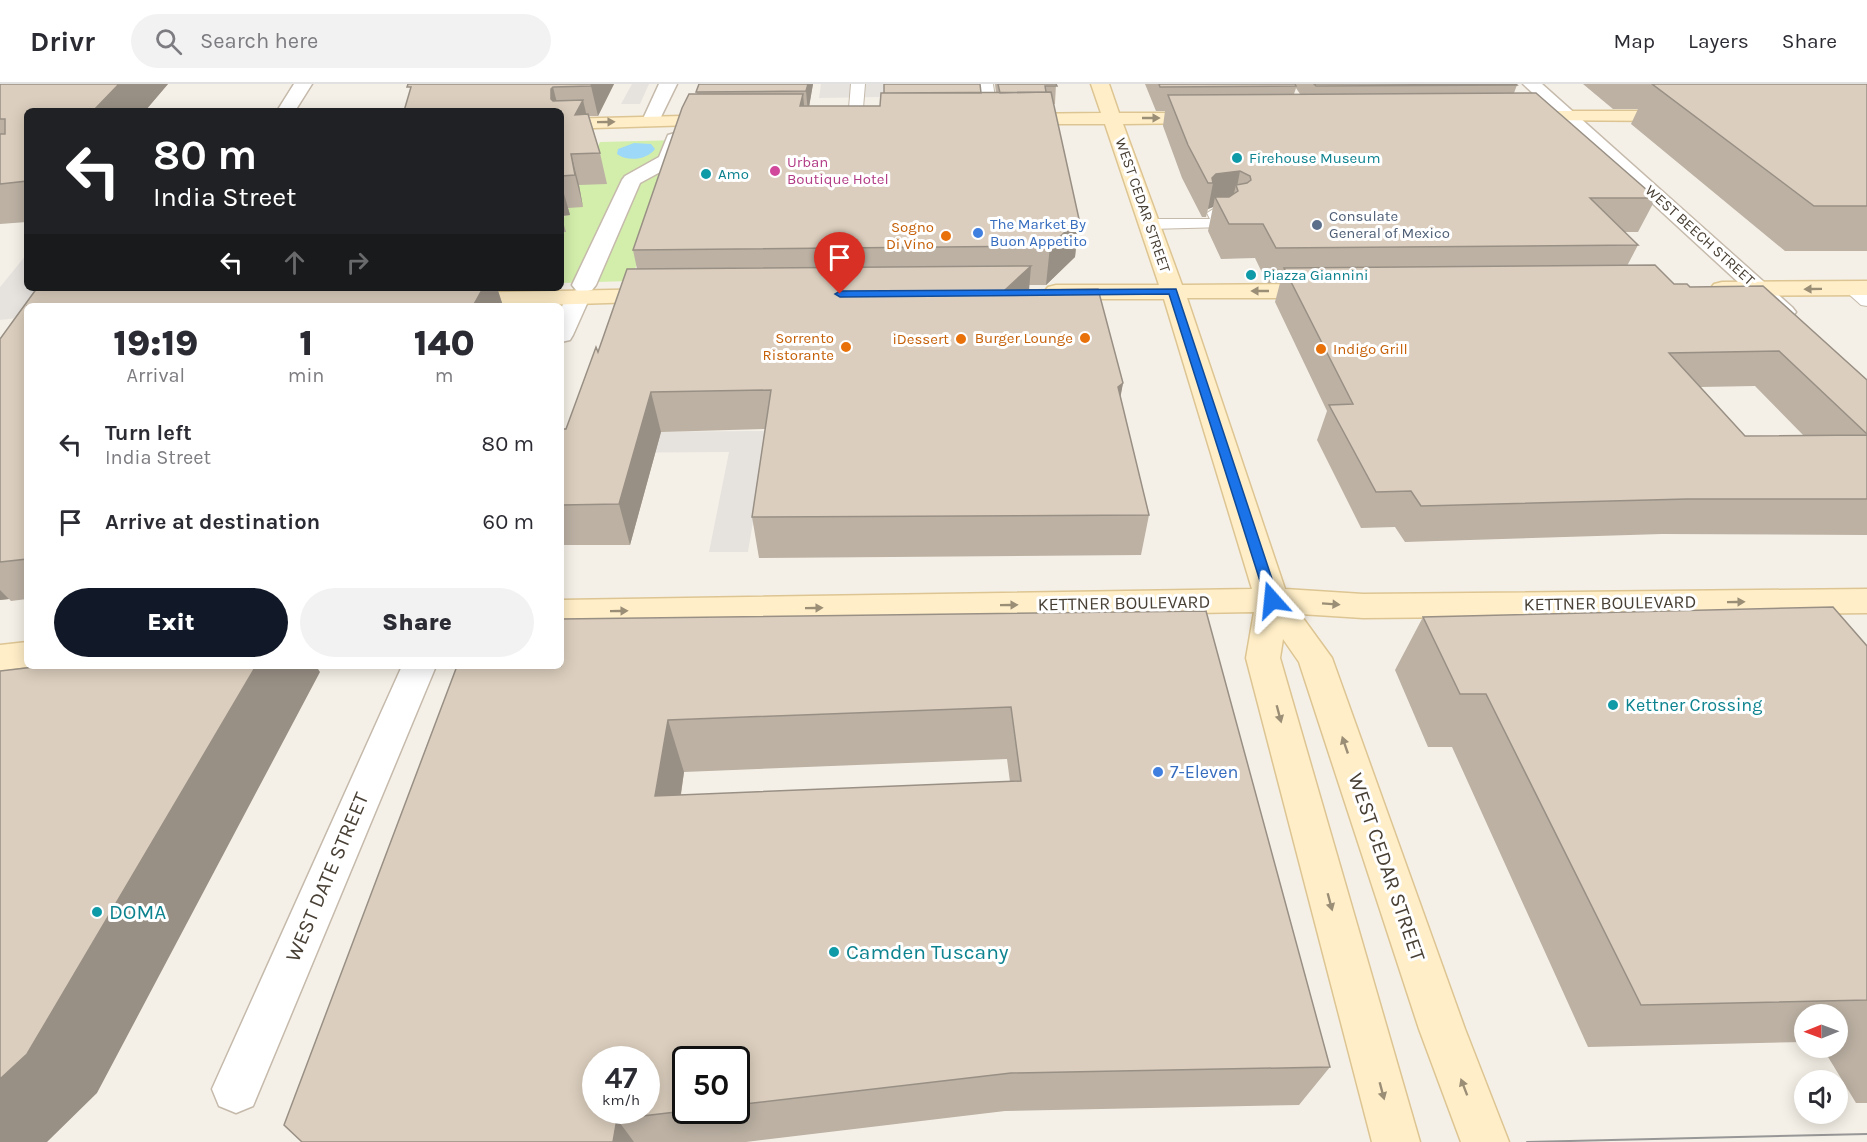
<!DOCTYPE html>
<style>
:root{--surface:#fff;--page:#f2f2f3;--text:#2b2b33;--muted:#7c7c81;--line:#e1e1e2;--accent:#111827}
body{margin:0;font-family:Karla,sans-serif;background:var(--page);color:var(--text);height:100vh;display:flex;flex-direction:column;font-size:22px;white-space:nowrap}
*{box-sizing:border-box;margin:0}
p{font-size:20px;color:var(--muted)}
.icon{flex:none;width:33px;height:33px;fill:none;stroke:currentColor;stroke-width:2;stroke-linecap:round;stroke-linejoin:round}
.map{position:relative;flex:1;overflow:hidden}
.side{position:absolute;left:24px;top:219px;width:540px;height:366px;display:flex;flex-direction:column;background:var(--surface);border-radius:9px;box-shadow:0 3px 15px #0003}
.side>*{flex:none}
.top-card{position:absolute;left:24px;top:24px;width:540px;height:183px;border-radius:9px;box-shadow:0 3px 15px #0003;background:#202124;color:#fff;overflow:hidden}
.needle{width:39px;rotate:269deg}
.tools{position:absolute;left:1794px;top:920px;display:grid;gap:12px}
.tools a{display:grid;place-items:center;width:54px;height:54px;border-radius:50%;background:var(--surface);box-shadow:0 3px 15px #0003;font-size:30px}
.speed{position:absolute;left:582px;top:962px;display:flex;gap:12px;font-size:30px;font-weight:700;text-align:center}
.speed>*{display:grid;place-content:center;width:78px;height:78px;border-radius:50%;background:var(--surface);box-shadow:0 3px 15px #0003;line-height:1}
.speed small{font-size:15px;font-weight:400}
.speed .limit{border:3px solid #111;border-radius:9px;background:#fff;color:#111}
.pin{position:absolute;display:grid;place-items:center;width:51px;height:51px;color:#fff;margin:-62px -26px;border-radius:50% 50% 50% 0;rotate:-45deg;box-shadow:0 0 6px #0007}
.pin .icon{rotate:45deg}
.me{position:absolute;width:66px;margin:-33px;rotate:342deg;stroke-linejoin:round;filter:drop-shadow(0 0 4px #0008)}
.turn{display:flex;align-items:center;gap:21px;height:126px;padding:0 30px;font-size:27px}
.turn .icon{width:78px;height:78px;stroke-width:2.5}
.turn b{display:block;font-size:42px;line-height:51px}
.lanes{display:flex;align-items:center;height:57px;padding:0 30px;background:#0003;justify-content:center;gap:30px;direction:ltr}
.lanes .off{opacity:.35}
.eta{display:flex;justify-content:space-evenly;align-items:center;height:102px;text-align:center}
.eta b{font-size:36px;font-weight:800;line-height:42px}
.cta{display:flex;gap:12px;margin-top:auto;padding:12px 30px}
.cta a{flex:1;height:69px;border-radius:36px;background:var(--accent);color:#fff;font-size:24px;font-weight:800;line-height:69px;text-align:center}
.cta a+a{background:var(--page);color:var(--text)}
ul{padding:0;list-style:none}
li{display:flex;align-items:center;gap:18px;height:78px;padding:0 30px}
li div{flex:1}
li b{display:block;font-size:22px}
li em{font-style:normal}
header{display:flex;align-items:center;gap:36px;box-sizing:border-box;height:84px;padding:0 30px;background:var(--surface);border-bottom:2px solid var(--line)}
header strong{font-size:28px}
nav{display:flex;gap:33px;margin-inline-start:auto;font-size:21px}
.search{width:420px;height:54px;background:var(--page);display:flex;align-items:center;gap:15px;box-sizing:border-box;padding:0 21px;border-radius:33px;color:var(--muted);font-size:22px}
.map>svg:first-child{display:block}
.green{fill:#d3eeab}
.parking{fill:#e6e3df}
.water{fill:#9dd8f8}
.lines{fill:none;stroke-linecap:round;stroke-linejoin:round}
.service-casing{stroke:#c5baab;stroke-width:2}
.pedestrian-casing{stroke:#c5baab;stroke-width:3}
.minor-casing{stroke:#c5baab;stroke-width:3}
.tertiary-casing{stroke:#c5baab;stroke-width:3}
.secondary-casing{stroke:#ddc593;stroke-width:3}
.service{fill:#fff;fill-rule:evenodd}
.pedestrian{fill:#fff;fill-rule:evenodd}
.minor{fill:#fff;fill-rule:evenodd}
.tertiary{fill:#fff;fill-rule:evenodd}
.secondary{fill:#ffeec7;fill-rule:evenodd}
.tram{stroke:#979797;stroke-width:2}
.wall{fill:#bcb1a3;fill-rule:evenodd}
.shaded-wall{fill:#999085}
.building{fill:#dbcebe;stroke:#999085;stroke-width:1.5;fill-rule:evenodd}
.oneway{fill:#9b8e77}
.route{fill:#1a73e8;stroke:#114b97;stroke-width:1.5}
.culture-dot{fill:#0f9aa8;stroke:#fff;stroke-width:2}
.hotel-dot{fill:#d1479c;stroke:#fff;stroke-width:2}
.service-dot{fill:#5c6f8a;stroke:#fff;stroke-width:2}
.shop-dot{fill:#3f7fe0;stroke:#fff;stroke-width:2}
.food-dot{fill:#e8710a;stroke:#fff;stroke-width:2}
.labels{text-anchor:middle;stroke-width:6;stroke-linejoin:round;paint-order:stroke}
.far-culture-label{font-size:15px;fill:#0d838f;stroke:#fff;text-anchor:start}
.far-hotel-label{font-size:15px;fill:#b23c85;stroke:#fff;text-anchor:start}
.far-street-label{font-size:15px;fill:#494035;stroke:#fff}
.far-service-label{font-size:15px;fill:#4e5e75;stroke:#fff;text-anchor:start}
.far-shop-label{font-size:15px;fill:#366cbe;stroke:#fff;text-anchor:start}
.far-food-label{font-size:15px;fill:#c56008;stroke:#fff;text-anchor:end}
.street-label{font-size:18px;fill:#494035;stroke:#fff}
.culture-label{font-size:18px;fill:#0d838f;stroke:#fff;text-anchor:start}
.shop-label{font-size:18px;fill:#366cbe;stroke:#fff;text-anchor:start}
.near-street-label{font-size:21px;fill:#494035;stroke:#fff}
.near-culture-label{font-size:21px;fill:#0d838f;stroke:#fff;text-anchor:start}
</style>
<header>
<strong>Drivr</strong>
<div class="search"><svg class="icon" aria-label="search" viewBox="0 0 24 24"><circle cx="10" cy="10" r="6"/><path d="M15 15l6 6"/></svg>Search here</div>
<nav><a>Map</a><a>Layers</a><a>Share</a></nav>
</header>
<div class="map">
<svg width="1867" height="1058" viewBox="0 0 1867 1058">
<rect width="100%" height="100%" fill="#f5f0e7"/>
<path class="green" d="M679 56 631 197 561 199V140L600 58Z"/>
<path class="parking" d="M632 0H649L640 20H621Z
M821 0H884L883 13 819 14Z
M27 170V204H81L27 222V233L0 236V203Z
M768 347 748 468H709L729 368 581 369 589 348Z"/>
<path class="water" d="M634 59 651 60 655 65C647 76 628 78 617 70L618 65Z"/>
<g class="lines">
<defs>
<path id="service" d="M851 0H865L862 36 855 40 848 36Z
M979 0H993L998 35 996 38 991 39 984 35Z
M1215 124H1228L1236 129 1234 132 1225 134 1228 140 1226 143 1149 145 1141 140 1149 135H1210L1207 129Z
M1851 199 1857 200 1867 208V222L1861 221 1842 204 1845 200Z"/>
<path id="pedestrian" d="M675 49 682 51 684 55 675 80 640 99 596 201 592 206 584 208 576 206 572 201 622 96 625 92 659 73 668 51Z"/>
<path id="minor" d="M294 0H312L295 27H277Z
M659 0H677L657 41H645L642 37Z
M578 206 586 208 590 213 573 251 570 256 561 258V224L570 208Z
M402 582H436L253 1022 236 1029 219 1022 212 1005Z"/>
<path id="tertiary" d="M1523 0H1542L1792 223 1796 228 1792 233 1784 235 1776 233Z"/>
<path id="secondary" d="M1091 0H1109L1119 29H1208L1214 30 1217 34 1214 38 1208 39 1123 40 1182 201 1322 200 1330 202 1334 207 1330 212 1322 214H1187L1285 505 1363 510 1867 505V529L1363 534 1300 530 1332 574 1465 945 1509 1058H1461L1419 945 1299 578 1283 555 1280 574 1420 1058H1372L1246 574 1254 528 561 540V516L1252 505 1164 215H1056L1048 213 1044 208 1048 203 1056 201H1159L1105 40H1011L1005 39 1002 35 1005 31 1011 30 1101 29Z
M1518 27H1679L1685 28 1688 32 1685 36 1679 37 1512 36 1509 32 1512 28Z
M722 31 728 32 731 36 728 40 561 45V35Z
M1867 197V211L1722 212 1714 210 1710 205 1714 200 1722 198Z
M662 205 670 207 674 212 670 217 513 222H378L382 217 390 215 460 209Z
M27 558V582H33L0 587V561Z"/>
</defs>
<use href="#service" class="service-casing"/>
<use href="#pedestrian" class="pedestrian-casing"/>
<use href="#minor" class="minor-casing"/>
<use href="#tertiary" class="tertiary-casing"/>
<use href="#secondary" class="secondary-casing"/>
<use href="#service" class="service"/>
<use href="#pedestrian" class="pedestrian"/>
<use href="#minor" class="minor"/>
<use href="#tertiary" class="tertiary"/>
<use href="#secondary" class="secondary"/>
<path class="tram" d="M1527 1058 1867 1050"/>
</g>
<path class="wall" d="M0 0H168L145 27H27V138L0 140Z
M614 0 598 32H589L600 69 607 100 579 101 583 123 568 124 570 131 561 132 566 148H561V27L409 10Z
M813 0 809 22H880L981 9H996L995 0H1056L1055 20H1053L1079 135 1075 173 1046 201H1029V206L1123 299 1120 313 1149 431 1141 471 759 474 752 433 765 345 661 348 630 461H561V349L566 345 598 268 637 185 633 166 697 10 696 8Z
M1145 0H1516L1517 1 1514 9 1656 114 1638 148H1624L1638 161 1627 182 1674 200 1690 203 1867 296V451L1662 450 1405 458 1395 443 1361 444 1317 356 1327 327 1275 218 1280 199H1267L1255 174 1221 175 1208 147 1213 123 1208 125 1206 133H1202L1182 94 1163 42 1165 27H1156ZM1296 4 1300 10H1294ZM1755 302 1804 352H1745L1700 303Z
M1583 0H1867V167H1785L1631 40 1638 25H1613Z
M37 204H514L512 206H498L503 222H27V515L11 517 9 515 0 516V255Z
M1206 527 1330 983 1299 1021 1005 1027 746 1058H302L457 582ZM1007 675 1010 698 681 711 684 688ZM736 975V1026H686Z
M1423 533 1867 562V1019H1856L1822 963H1838V930H1804V958L1588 963 1452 663H1428L1395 586Z"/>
<path class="shaded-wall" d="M119 0H168L145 27H93Z
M592 0H614L598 32 591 2Z
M808 0H813L808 29 806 7Z
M553 3 559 27 551 15V5Z
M803 10 806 44 800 22Z
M583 16 590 46 575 31Z
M571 70 579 101 583 123 575 91Z
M1240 87 1237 103 1236 101 1231 121 1215 113 1213 123 1208 125 1213 99 1212 94 1216 90Z
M561 99 570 131 561 132 566 148 561 131Z
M1079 135 1075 173 1046 201 1050 162Z
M1031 182 1028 219 1005 206Z
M483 204H497L503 222H473Z
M1123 299 1116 338 1118 303Z
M651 308 661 348 630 461 619 420Z
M0 506 9 515 0 516Z
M256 582H316L320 588 97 1009 47 1058H0V995Z
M668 636 684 688 673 762 655 712Z
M617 1035 634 1058H613Z"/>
<path class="building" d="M0 0H119L93 27H27V97L0 100V50H5V35H0Z
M408 0H592L591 2 553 3 551 5V15L553 17 583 16 575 31 588 30 600 69 571 70 575 91 561 92V27H404L411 3H407Z
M699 0H808L806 7 696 8Z
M884 0H980L981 9H884Z
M998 0H1056L1057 2H1045L1046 8 1000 9Z
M1159 0H1295L1296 2 1160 3Z
M1314 0H1516L1517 1 1316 2Z
M1652 0H1867V122H1814Z
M1051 8 1079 135 1050 162 633 166 682 24 689 10H803L800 22H880L881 9Z
M1536 9 1656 114H1590L1638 161 1276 164 1263 140H1229L1215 113H1229L1238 107 1236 101 1247 99 1251 96 1250 92 1240 87 1216 90 1212 94 1213 99H1208L1188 61 1168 11Z
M1655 181 1674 200H1687L1690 203 1763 202 1867 296V350L1779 267 1669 269 1745 352 1867 351V415H1687L1421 422 1411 407 1376 408 1329 321 1353 320 1284 184Z
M1031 182 1005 206 1098 205 1123 299 1118 303 1149 431 752 433 771 306 651 308 619 420 561 421V349L562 345H566L596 263 598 268 627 185Z
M37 204H483L473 222H27V475L0 478V255Z
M1833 523 1867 562V916L1641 921 1486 610H1460L1423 533Z
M1206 527 1330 983 1011 989 736 1021V975H686V1026H693L617 1035 613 1058H302L284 1041 457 582H561V535ZM1011 623 1021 697 655 712 668 636ZM596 975H646V1026H596Z
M43 582H256L27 970 0 995V587Z"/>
<defs><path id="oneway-solid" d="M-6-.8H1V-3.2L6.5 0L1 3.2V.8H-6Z" transform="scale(1.5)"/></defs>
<g class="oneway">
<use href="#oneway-solid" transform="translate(1151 34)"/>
<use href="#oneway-solid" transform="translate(606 38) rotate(-1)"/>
<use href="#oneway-solid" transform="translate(1813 205) rotate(179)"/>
<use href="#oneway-solid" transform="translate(1260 207) rotate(180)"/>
<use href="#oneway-solid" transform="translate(1736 518) rotate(-1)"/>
<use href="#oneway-solid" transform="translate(1331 520) rotate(4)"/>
<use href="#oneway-solid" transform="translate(1009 521) rotate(-1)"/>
<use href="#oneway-solid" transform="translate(814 524) rotate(-1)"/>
<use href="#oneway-solid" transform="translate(619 527) rotate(-1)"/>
<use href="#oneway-solid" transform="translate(1279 630) rotate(75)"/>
<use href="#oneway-solid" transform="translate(1345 661) rotate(-109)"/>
<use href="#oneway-solid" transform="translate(1330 818) rotate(75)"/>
<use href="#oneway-solid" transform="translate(1464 1003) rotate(-111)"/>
<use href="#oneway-solid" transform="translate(1382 1007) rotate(75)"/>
</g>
<path class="route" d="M1176 205 1279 516 1277 520 1272 521 1266 516 1169 210 840 213 835 210 840 207Z"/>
<g class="culture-dot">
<circle cx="1237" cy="74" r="6"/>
<circle cx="706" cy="90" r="6"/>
<circle cx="1251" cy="191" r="6"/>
<circle cx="1613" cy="621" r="6"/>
<circle cx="97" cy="828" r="6"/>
<circle cx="834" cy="868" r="6"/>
</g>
<circle class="hotel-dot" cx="775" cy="87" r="6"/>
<circle class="service-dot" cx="1317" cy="141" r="6"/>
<g class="shop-dot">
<circle cx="978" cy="149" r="6"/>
<circle cx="1158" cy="688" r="6"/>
</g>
<g class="food-dot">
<circle cx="946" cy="152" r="6"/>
<circle cx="1085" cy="254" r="6"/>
<circle cx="961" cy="255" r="6"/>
<circle cx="846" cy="263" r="6"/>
<circle cx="1321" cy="265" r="6"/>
</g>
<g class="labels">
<g class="far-culture-label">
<text x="1249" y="79">Firehouse Museum</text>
<text x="718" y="95">Amo</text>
<text x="1263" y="196">Piazza Giannini</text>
</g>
<g class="far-hotel-label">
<text x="787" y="83">Urban<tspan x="787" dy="17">Boutique Hotel</tspan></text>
</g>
<g class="far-street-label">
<text transform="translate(1143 121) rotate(71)" y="5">WEST CEDAR STREET</text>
<text transform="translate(1700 151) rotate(42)" y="5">WEST BEECH STREET</text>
</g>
<g class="far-service-label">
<text x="1329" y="137">Consulate<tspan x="1329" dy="17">General of Mexico</tspan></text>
</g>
<g class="far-shop-label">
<text x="990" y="145">The Market By<tspan x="990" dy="17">Buon Appetito</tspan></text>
</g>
<g class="far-food-label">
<text x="934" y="148">Sogno<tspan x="934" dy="17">Di Vino</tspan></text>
<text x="834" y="259">Sorrento<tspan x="834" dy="17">Ristorante</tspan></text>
<text x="1073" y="259">Burger Lounge</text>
<text x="949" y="260">iDessert</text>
<text x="1333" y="270" text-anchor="start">Indigo Grill</text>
</g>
<g class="street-label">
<text transform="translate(1124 519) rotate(-1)" y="6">KETTNER BOULEVARD</text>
<text transform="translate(1610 519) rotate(-1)" y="6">KETTNER BOULEVARD</text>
</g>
<g class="culture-label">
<text x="1625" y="627">Kettner Crossing</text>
</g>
<g class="shop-label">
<text x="1170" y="694">7-Eleven</text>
</g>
<g class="near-street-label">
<text transform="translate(1387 783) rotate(71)" y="7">WEST CEDAR STREET</text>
<text transform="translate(327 793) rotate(-67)" y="7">WEST DATE STREET</text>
</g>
<g class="near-culture-label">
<text x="109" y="835">DOMA</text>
<text x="846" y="875">Camden Tuscany</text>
</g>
</g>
</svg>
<div class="tools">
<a><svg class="needle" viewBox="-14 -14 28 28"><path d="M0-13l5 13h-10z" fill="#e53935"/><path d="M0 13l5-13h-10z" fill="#7c7c81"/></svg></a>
<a><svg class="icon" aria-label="sound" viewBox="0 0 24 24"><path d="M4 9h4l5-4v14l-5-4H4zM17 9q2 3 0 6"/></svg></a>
</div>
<div class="speed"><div>47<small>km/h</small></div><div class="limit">50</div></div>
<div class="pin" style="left:840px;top:210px;background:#d93025"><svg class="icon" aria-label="arrive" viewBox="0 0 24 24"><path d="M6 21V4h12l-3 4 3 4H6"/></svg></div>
<svg class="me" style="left:1272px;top:516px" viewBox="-20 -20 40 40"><path d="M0-17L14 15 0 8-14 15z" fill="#1a73e8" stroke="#fff" stroke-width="4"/></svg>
<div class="top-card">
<div class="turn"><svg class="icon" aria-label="left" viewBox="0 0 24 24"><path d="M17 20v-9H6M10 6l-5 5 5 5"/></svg><div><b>80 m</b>India Street</div></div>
<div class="lanes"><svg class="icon" aria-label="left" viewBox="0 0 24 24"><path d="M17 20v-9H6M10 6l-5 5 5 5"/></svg><svg class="icon off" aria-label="ahead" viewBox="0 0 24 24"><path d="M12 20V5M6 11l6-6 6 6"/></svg><svg class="icon off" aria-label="right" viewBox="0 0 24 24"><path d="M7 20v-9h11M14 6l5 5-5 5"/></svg></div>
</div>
<section class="side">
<div class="eta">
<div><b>19:19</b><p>Arrival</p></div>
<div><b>1</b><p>min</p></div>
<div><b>140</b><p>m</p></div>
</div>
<ul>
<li><svg class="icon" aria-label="left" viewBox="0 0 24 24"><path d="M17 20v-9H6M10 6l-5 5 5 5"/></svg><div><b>Turn left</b><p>India Street</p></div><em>80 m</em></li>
<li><svg class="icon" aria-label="arrive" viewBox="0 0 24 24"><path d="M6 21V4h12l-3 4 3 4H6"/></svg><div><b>Arrive at destination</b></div><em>60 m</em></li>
</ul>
<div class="cta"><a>Exit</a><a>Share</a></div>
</section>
</div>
